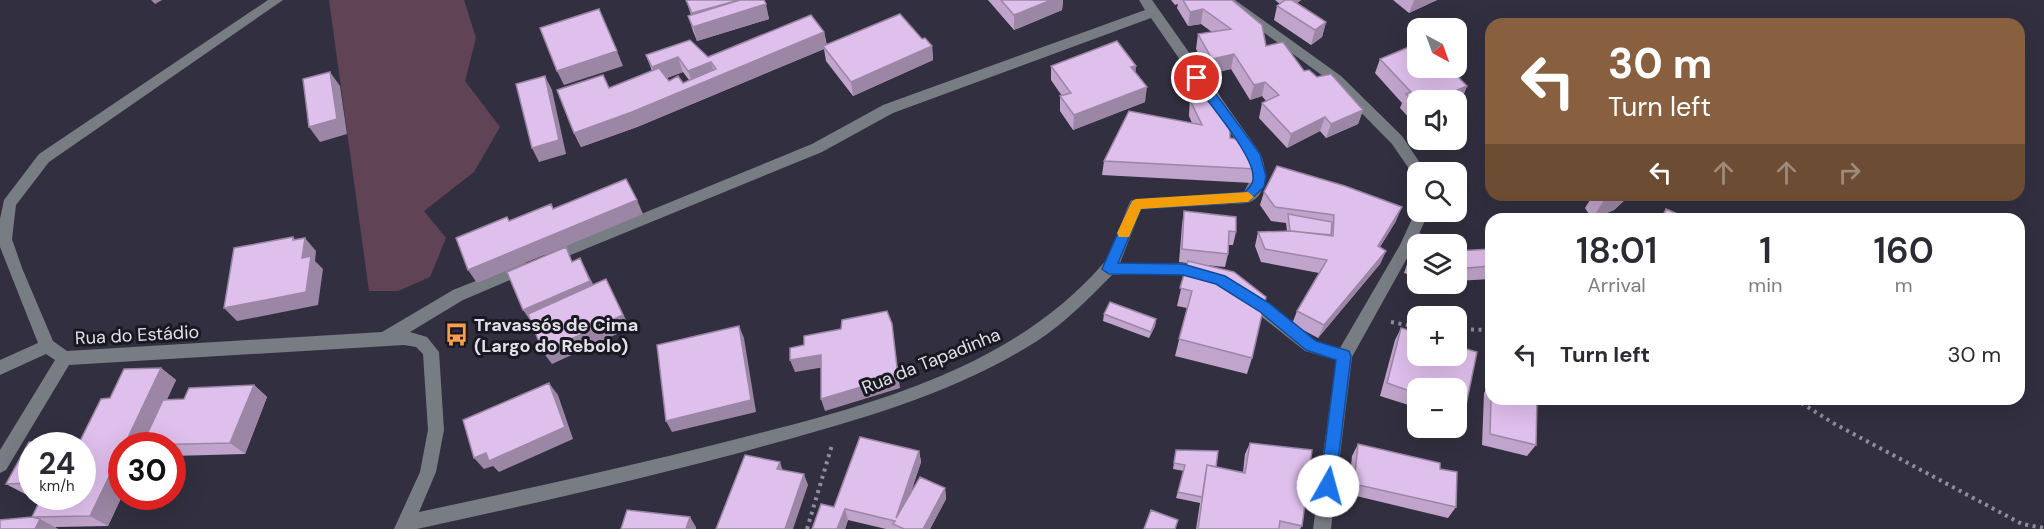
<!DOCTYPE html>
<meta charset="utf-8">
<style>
:root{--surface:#fff;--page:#f2f2f3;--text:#2b2b33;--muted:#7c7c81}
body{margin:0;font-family:"DM Sans",sans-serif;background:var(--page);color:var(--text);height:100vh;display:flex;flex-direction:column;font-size:22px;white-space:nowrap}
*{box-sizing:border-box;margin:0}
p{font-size:20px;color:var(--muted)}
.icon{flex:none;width:33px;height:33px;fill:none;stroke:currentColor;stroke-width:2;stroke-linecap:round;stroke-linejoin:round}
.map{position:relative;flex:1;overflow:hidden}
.panel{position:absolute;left:1485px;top:213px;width:540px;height:192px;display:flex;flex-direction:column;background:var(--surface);border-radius:18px;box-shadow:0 6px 24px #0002}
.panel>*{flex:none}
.banner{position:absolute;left:1485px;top:18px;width:540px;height:183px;border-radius:18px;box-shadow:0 6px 24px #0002;background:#885f3f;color:#fff;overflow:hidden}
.needle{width:39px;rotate:139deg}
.controls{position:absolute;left:1407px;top:18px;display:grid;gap:12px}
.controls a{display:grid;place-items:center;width:60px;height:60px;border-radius:12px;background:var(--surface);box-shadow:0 6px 24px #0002;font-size:30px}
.speed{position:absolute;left:18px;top:432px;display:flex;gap:12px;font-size:30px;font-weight:700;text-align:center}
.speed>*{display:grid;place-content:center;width:78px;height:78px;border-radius:50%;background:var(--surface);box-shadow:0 6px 24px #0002;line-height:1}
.speed small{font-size:15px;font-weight:400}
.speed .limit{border:9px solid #d22;background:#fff;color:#111}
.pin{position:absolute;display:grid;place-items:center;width:51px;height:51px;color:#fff;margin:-26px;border:3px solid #fff;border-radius:50%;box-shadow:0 2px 6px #0007}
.me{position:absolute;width:66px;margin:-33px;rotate:7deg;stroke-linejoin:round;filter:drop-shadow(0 0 4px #0008)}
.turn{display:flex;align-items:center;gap:21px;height:126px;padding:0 24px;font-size:27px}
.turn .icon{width:78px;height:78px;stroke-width:2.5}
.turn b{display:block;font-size:42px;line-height:51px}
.lanes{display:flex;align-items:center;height:57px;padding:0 24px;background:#0003;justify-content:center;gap:30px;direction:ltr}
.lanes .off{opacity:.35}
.eta{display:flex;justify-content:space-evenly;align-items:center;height:102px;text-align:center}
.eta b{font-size:36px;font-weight:600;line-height:42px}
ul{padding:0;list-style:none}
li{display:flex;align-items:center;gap:18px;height:78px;padding:0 24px}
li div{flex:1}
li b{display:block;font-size:22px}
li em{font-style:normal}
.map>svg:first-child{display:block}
.green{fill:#604455}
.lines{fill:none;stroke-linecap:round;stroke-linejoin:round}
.path{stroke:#908e9c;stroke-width:4;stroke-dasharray:3 4.5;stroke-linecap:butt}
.minor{fill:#787c83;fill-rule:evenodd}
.wall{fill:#c0a4cb;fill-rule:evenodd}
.shaded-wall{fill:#9c86a5}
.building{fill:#dfbfec;stroke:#9c86a5;stroke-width:1.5}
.route{fill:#1a73e8;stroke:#114b97;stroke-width:1.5}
.slow{fill:#f59e0b}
.labels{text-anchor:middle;stroke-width:6;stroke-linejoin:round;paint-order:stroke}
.poi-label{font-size:18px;font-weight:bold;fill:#e1e0eb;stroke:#1a1921;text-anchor:start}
.street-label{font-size:18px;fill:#e1e0eb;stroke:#1a1921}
</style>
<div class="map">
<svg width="2044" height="529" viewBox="0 0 2044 529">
<rect width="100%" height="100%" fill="#323040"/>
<path class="green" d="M329 0H464L476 38 465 81 500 127 474 172 424 211 446 238 430 277 398 291H369Z"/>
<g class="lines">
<path class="path" d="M1391 322 1418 327
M1456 329 1491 330
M1795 399 1833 423 2022 524 2044 528
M807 529 832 445"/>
<path class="minor" d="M268 0H283L49 162 16 205 12 239 22 268 53 341 67 351 382 332 453 290 521 263H531L534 267 531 271 463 300 410 332 427 337 439 352 444 430 436 472 419 512C521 490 623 468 725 442 858 408 1007 373 1101 266 1118 247 1120 221 1131 200L1244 192 1251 178 1248 158 1151 18 893 113 822 152 556 261H546L544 257 546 253 812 144 883 105 1145 10 1139 0H1152L1260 153C1268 169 1268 196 1248 203L1141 209 1120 263H1183L1208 271 1211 275 1208 279 1203 281 1183 275H1112C1088 299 1065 323 1037 341 957 392 865 418 775 443 657 476 537 503 417 529H394L420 472 428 430 423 354 416 347 404 345 69 365 6 470 0 473V450L55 360 46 354 0 375V360L38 343 0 247V219L4 200 39 154Z
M1220 0H1235L1341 76 1402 136 1426 172H1418V177L1414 176 1392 144 1331 82Z
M1417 208 1418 212H1429L1411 251 1352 357 1331 529H1313L1336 360 1305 351 1243 302 1240 297 1243 292H1253L1316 341 1340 348 1400 245Z"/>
</g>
<path class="wall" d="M686 0H764L769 19 697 41 693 31 688 16 691 15Z
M988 0H1063L1062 10 1014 30Z
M1171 0H1232L1266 46 1304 71 1317 77 1363 110 1358 124 1326 138 1320 131 1287 148 1259 118 1262 103 1266 101 1262 96 1250 100 1231 69 1209 74 1196 49 1198 34 1212 32 1201 24 1188 26 1177 8 1178 4 1175 5Z
M1275 0H1301L1297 3 1326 22 1322 37 1311 45 1274 20 1277 6 1280 4Z
M1393 0H1437L1409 13Z
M824 32 827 45 922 39 932 46 933 60 853 96 826 61 824 49 637 127 581 147 574 133 609 88 652 71 646 55 708 57ZM683 72 689 80 683 83 669 81 667 78Z
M1380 59 1418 68 1467 86 1461 101 1456 102V100H1418V119L1412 121 1400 108 1402 103 1375 73Z
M1051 66 1136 73 1145 102 1073 130 1060 111V96H1062L1051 80Z
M1193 80 1230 138 1256 169 1252 183 1102 175 1104 161 1192 123 1189 116 1190 95Z
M1264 192 1396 221 1380 247 1386 251 1380 264 1318 338 1292 324 1297 311 1319 273 1261 262 1255 246 1258 232 1287 231 1286 223 1271 221 1260 205Z
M1593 195H1633L1628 197 1614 210 1592 219 1585 208Z
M1666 209 1689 219H1659Z
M1184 211 1236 232 1233 245H1228V254L1225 267 1204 265 1252 358 1247 374 1175 356 1187 308 1177 306 1187 263 1179 262 1182 225Z
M1419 234 1418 244V278L1404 273 1413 247Z
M1491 249V279L1456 281V251Z
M1104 314 1156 319 1155 326 1149 338 1103 321Z
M1401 328 1418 333V356H1456V346L1477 352 1465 410 1456 421V388H1418V408L1380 396 1395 340Z
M161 368 176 380 167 399H184L189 388 254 385 267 397 245 454 172 456V446H122V496L108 526 55 527 58 529H0V520L32 517 42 496H82V446H32V494H25L6 484 29 442 80 441 101 399 110 398 124 369Z
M1491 382V399L1536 445 1527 456 1482 445 1484 393Z
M1250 443 1302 526 1300 529H1196L1200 503 1176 498 1184 471 1173 469 1176 450 1216 467 1243 472 1245 454Z
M1358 444 1440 469 1456 507 1448 518 1348 494 1352 456Z
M919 451 921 462 910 495 945 488 946 499 930 529H886L848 520 845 529H812L834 507Z"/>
<path class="shaded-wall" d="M151 0H162L155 4Z
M739 0 766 4 769 19 697 41 693 27 696 26 692 13Z
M1051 0H1063L1062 10 1014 30V15Z
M1291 0H1301L1289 9Z
M1414 0H1437L1409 13Z
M1203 9 1201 24 1188 26 1190 12Z
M1326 22 1322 37 1311 45 1315 30Z
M824 32 827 47 823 46 824 49 637 127 581 147 574 133Z
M932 46 933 60 853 96 851 82Z
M617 51 623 66 564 85 557 71Z
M1234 54 1231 69 1209 74 1212 59Z
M678 57 683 72 658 81 652 67Z
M711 62 715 76 693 85 688 71Z
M1136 66 1135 80 1131 67Z
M330 72 340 86 347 134 320 142 309 127Z
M545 76 552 90 566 154 539 162 532 148Z
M1265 82 1262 96 1250 100 1254 85Z
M1467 86 1461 101 1456 102V100H1433Z
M1147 87 1145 102 1073 130 1074 115Z
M1418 108V119L1412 121Z
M1363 110 1358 124 1326 138 1331 124Z
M1325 117 1320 131 1287 148 1291 134Z
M1618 195H1633L1628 197 1614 210 1592 219 1604 200Z
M637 200 643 214 477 283 468 270Z
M1402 207 1396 221 1372 259 1378 246Z
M293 237 303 248 305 238 316 251 315 261 323 269 318 305 237 321 224 308 302 258 293 240Z
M1386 251 1380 264 1318 338 1324 325Z
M580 258 598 294 532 323 523 310Z
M606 279 630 328 552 364 543 352Z
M1156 319 1155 326 1149 338 1151 332Z
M892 324 900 388 825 411 821 399Z
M739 326 744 338 756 412 672 432 666 421Z
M821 355 825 367 795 372 790 360Z
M161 368 176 380 146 445 124 446Z
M549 383 558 395 573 439 499 472 493 466 484 469 474 458Z
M254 385 267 397 245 454 230 443Z
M122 450V496L108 526 90 516Z
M919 451 921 462 899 527 896 518Z
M780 462 784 474 777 469Z
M804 474 808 485 793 529H785Z
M945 488 946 499 930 529H923Z
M845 509 848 520 845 529H837Z
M690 517 696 527V529H686Z
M40 519 58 529H35Z"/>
<path class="building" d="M686 0H739L692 13Z
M740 0H764L766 4 693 27 688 16Z
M1001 0H1051L1014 15Z
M1183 0H1232L1262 25 1266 46 1283 42 1304 71 1309 70 1317 77 1331 74 1363 110 1331 124 1325 117 1291 134 1262 103 1279 95 1265 82 1254 85 1234 54 1212 59 1198 34 1231 29 1203 9 1190 12Z
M1285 0H1292L1326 22 1315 30 1277 6Z
M599 9 617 51 557 71 540 28Z
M900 14 922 39 925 38 932 46 851 82 823 46Z
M811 15 824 32 632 112 574 133 557 90 603 75 609 88 659 68 669 81 678 76 683 83 716 69 711 62 688 71 678 57 652 67 646 55 690 40 708 57Z
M1117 41 1136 66 1131 67 1147 87 1074 115 1060 96 1071 93 1051 66Z
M1414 45 1418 49V68H1449L1467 86 1433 100H1418V106L1406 94 1411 92 1380 59Z
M330 72 337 119 309 127 303 79Z
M545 76 559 140 532 148 516 84Z
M1206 77 1219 96 1230 120V138L1249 141 1256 169 1104 161 1129 111 1202 125 1191 102 1193 80Z
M1277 166 1345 186 1402 207 1378 246 1386 251 1324 325 1297 311 1327 260 1265 249 1258 232 1292 231 1333 236 1334 215 1275 207 1264 192Z
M626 179 637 200 468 270 456 238 507 217 509 221 551 204 553 209Z
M1601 195H1618L1604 200Z
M1666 209 1689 219H1663Z
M1184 211 1236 217V232L1229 231 1228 254 1182 249Z
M1288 214 1332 222 1331 235 1290 231Z
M1419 234 1451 244H1418V263L1411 260Z
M293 237V240L305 238 302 258 311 256 306 292 224 308 234 248Z
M566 247 572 262 580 258 590 281 523 310 507 272Z
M1491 249V266L1456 269V251Z
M1188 261 1234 272 1266 297 1252 358 1179 339 1192 291 1180 288Z
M606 279 623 315 543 352 528 314Z
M1110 302 1156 319 1151 332 1104 314Z
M887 311 892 324 898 376 821 399V355L790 360V348L804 345V336L841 329 842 320Z
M739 326 751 400 666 421 657 345Z
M1401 328 1418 333V356H1456V346L1477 352 1465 410 1456 407V388H1418V394L1387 383Z
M161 368 124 446H122V450L90 516 32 517 40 519 35 529H0V520L32 517 42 496H82V446H32V483L6 484 29 442 80 441 101 399 110 398 124 369Z
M549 383 565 427 489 461 486 453 474 458 463 420Z
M254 385 230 443 142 445 163 400 184 399 189 388Z
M1491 399H1537L1536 445 1490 434Z
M860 437 919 451 896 518 920 477 945 488 923 529H904L893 524 895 521 845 509 837 529H812L821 504 834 507Z
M1250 443 1312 450 1302 526 1280 521 1279 529H1198L1207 465 1245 473Z
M1358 444 1440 463V469L1457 472 1456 507 1354 484Z
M1176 450 1218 451 1216 467 1207 465 1202 497 1178 492 1185 465 1174 463Z
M745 455 780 462 777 469 804 474 785 529H716Z
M627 510 690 517 686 529H621Z
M1151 510 1178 520 1175 529H1144Z"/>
<path class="route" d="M1197 73 1202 75 1260 154 1266 176 1264 187 1248 202 1141 209 1118 263 1183 264 1225 276 1269 303 1316 341 1349 351 1351 356 1335 486 1333 491 1328 493 1322 491 1320 486 1336 360 1306 350 1259 311 1216 284 1183 275 1109 274 1102 269 1132 201 1245 192C1250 187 1254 183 1253 176 1253 154 1207 101 1193 81L1191 78Z"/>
<path class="slow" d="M1248 192 1254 197 1248 202 1141 209 1129 237H1119L1117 233 1132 201 1136 199Z"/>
<defs>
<symbol id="bus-bare" viewBox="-9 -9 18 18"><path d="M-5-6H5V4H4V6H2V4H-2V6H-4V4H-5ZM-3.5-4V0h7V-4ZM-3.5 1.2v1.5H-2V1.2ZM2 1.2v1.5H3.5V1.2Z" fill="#fa9f4e" stroke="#1a1921" stroke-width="2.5" paint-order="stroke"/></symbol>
</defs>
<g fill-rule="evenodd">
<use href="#bus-bare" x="440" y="318" width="33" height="33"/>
</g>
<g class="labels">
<g class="poi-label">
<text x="474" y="331">Travassós de Cima<tspan x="474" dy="21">(Largo do Rebolo)</tspan></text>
</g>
<g class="street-label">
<text transform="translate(137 335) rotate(-3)" y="6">Rua do Estádio</text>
<text transform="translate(931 361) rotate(-22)" y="6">Rua da Tapadinha</text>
</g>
</g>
</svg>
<div class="controls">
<a><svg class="needle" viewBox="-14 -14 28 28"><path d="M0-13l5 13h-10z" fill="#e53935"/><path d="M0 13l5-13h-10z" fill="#7c7c81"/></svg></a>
<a><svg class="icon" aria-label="sound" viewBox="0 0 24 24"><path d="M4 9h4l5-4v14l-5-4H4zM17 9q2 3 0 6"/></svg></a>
<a><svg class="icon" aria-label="search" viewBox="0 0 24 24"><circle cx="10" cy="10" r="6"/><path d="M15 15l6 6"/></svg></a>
<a><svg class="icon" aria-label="layers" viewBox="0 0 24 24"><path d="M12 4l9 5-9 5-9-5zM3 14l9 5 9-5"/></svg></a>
<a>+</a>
<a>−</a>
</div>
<div class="speed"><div>24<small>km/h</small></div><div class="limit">30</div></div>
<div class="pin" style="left:1197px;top:78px;background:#d93025"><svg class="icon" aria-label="arrive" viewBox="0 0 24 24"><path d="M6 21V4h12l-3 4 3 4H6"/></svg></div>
<svg class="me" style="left:1328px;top:486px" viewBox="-20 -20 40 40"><circle r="19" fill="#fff"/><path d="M0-13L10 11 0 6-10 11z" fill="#1a73e8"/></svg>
<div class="banner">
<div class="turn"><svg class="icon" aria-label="left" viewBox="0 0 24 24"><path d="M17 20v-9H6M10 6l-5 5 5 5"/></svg><div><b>30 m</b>Turn left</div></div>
<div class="lanes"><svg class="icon" aria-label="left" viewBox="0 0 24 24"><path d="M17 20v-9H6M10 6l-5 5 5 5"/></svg><svg class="icon off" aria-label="ahead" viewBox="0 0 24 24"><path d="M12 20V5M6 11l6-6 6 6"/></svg><svg class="icon off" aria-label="ahead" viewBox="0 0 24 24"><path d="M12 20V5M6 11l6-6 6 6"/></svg><svg class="icon off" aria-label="right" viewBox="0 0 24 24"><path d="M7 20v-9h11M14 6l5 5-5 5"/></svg></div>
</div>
<section class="panel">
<div class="eta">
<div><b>18:01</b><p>Arrival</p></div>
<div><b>1</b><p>min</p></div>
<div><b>160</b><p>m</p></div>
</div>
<ul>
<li><svg class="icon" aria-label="left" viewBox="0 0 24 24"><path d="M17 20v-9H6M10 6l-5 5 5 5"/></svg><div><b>Turn left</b></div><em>30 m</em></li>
</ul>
</section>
</div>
